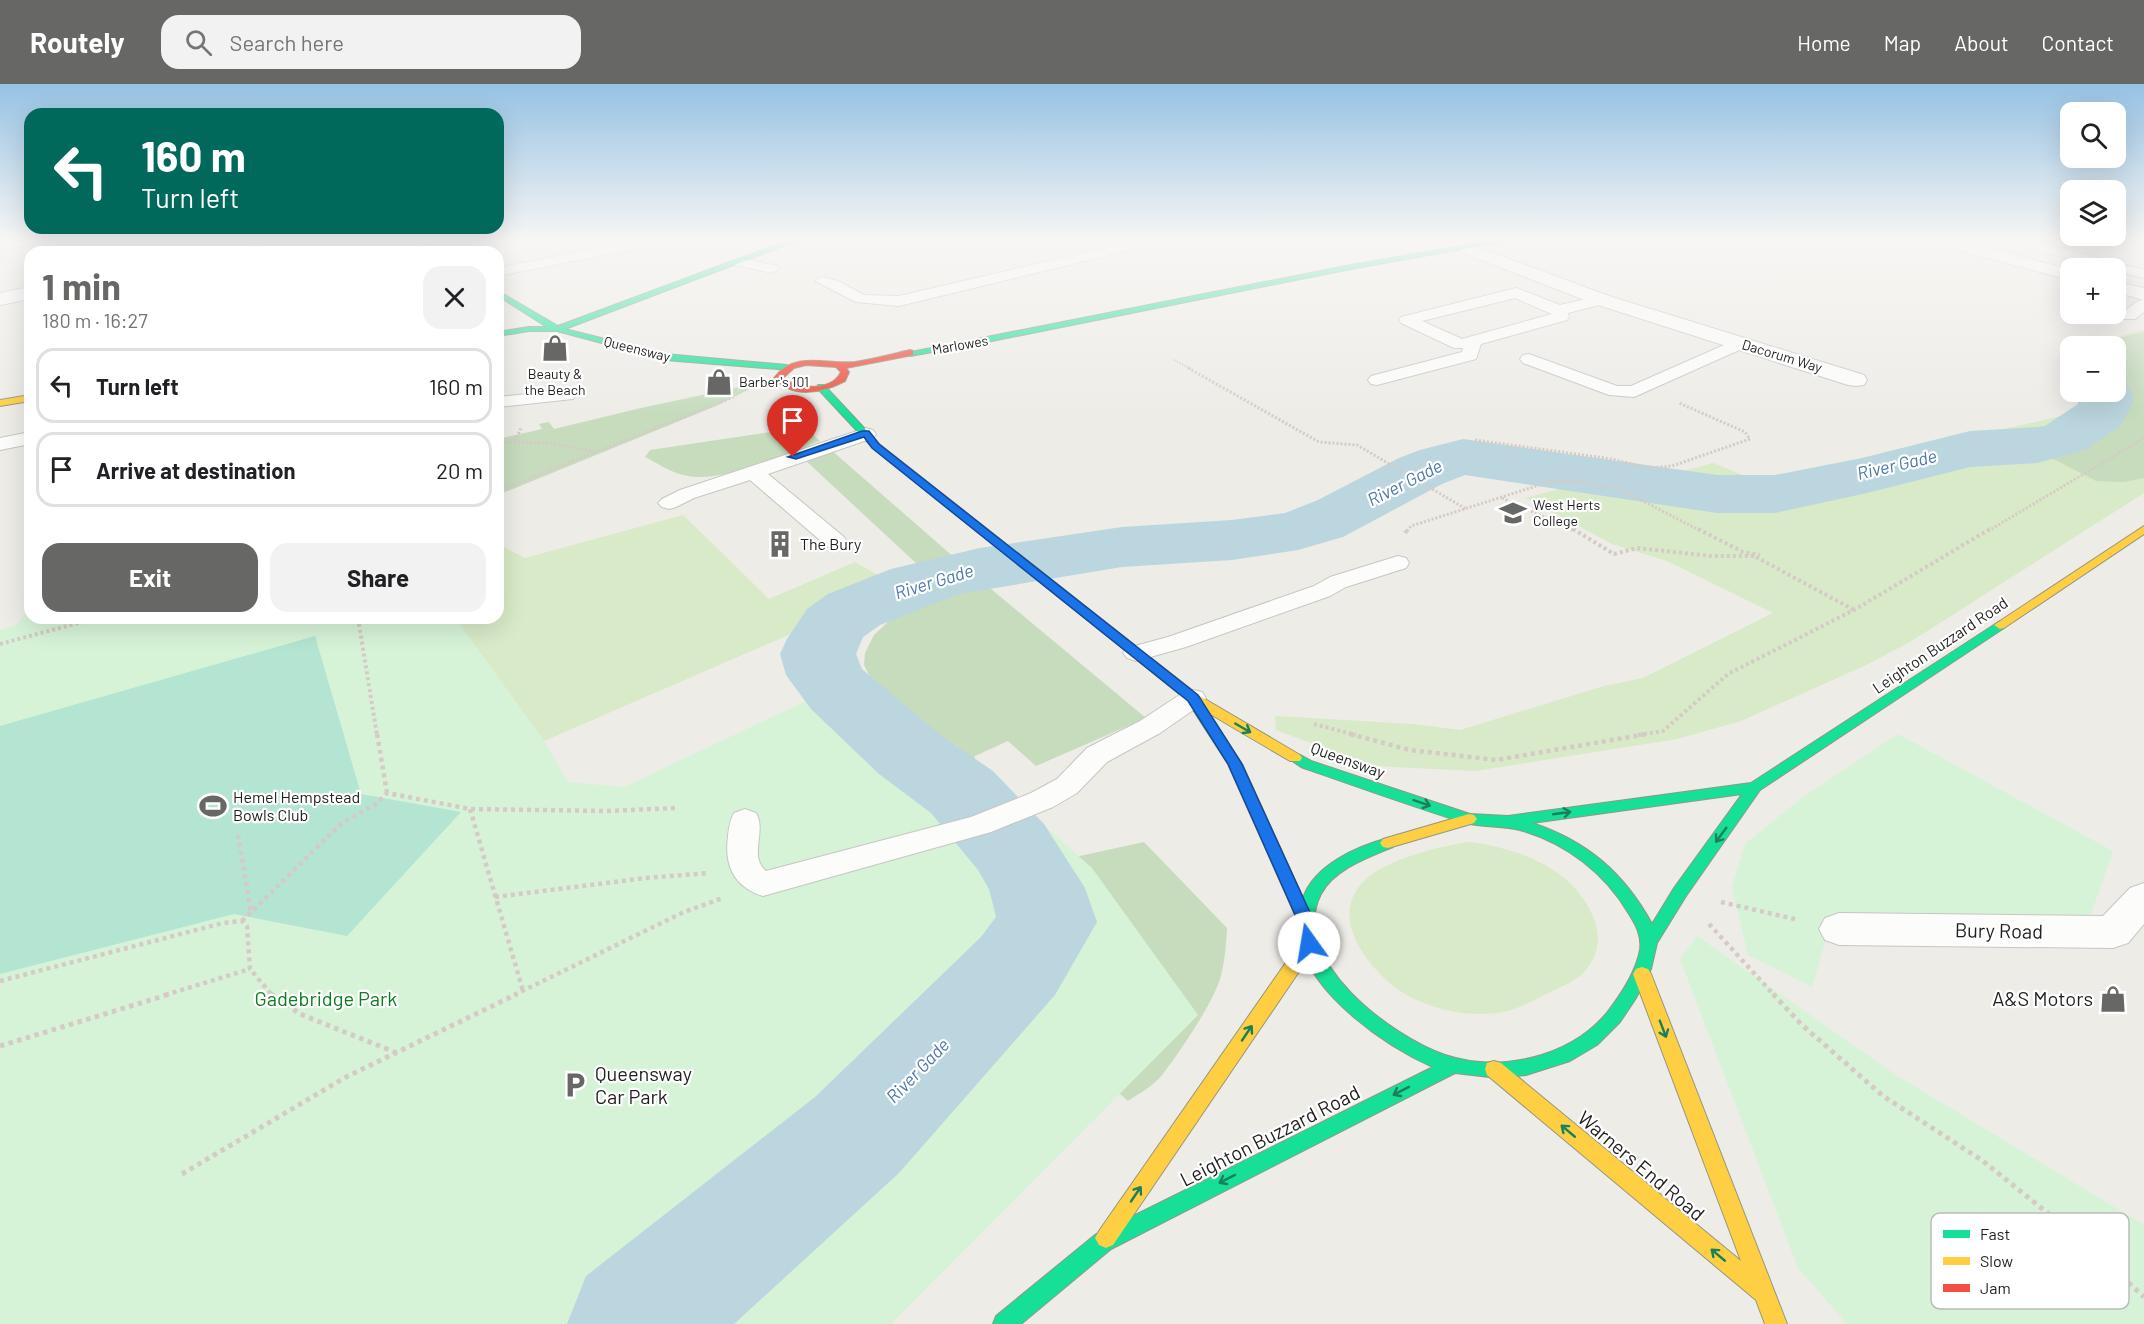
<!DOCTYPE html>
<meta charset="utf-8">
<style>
:root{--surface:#fff;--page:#f2f2f2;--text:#202124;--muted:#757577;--line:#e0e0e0;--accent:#676765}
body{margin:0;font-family:Barlow,sans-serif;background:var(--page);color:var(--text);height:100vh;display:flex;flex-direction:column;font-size:22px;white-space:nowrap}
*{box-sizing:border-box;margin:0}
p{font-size:20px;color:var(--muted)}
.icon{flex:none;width:33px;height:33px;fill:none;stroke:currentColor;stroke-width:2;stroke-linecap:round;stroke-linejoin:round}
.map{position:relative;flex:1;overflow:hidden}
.drawer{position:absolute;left:24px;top:162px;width:480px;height:378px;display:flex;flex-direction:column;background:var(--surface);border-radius:18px;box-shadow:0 6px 24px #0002}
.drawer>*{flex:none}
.hud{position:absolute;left:24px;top:24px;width:480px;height:126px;border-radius:18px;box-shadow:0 6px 24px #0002;background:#00695c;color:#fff;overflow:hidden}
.buttons{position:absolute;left:2060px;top:18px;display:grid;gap:12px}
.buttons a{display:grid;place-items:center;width:66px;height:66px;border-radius:12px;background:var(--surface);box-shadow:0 6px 24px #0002;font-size:30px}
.pin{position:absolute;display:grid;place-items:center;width:51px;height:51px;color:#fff;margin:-62px -26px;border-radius:50% 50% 50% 0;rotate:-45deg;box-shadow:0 0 6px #0007}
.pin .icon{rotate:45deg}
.me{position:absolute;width:66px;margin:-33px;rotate:347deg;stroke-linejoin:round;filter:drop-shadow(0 0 4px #0008)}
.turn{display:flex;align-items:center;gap:21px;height:126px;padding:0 18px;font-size:27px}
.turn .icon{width:78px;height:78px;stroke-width:2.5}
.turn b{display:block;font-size:42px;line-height:51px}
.round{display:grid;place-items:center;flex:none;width:63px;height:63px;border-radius:18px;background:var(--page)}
.overview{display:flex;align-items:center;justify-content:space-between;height:102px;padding:0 18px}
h1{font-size:36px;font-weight:700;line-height:45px;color:var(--accent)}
.action{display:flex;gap:12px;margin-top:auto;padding:12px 18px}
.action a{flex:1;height:69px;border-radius:18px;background:var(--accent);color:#fff;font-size:24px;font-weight:700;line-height:69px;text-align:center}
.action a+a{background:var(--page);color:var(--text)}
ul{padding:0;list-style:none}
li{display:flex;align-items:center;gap:18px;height:75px;margin:0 12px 9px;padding:0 6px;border:3px solid var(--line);border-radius:18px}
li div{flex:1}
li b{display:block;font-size:22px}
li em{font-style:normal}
header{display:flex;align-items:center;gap:36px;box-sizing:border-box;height:84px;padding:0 30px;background:var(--accent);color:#fff}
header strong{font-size:28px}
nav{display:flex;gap:33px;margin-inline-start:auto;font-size:21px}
.search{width:420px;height:54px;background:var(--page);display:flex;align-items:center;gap:15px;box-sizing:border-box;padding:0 21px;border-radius:18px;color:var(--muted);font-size:22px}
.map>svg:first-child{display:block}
.grass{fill:#d8eac7}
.forest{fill:#c6dcbd}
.park{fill:#d6f3d8}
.pitch{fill:#b4e4d2}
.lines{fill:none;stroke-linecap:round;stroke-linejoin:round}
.river{fill:#bbd6df;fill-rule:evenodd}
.lane-casing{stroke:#c6c6c3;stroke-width:2}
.street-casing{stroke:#c6c6c3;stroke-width:2}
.fast-casing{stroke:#949780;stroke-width:2}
.slow-casing{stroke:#949780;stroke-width:2}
.jam-casing{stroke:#949780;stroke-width:2}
.path-far4{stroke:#d6cac6;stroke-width:2;stroke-dasharray:1.5 1.5;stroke-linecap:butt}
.path-far3{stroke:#d6cac6;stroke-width:3;stroke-dasharray:2 2;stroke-linecap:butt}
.path-far2{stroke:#d6cac6;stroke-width:4;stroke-dasharray:3 3;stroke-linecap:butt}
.path-far1{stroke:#d6cac6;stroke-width:4.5;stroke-dasharray:4 4;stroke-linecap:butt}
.path{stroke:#d6cac6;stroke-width:5;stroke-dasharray:4.5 4.5;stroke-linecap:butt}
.lane{fill:#fcfcfb;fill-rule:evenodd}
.street{fill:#fcfcfb;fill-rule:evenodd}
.fast{fill:#16e098;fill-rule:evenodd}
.slow{fill:#ffcf43;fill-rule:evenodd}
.jam{fill:#f24e42;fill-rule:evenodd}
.oneway{stroke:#1a805c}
.route{fill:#1a73e8;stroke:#114b97;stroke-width:1.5}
.labels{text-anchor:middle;stroke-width:4.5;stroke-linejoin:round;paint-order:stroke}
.far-street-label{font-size:14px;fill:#1f1f1f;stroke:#fff}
.far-poi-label{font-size:14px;fill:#1f1f1f;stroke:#fff;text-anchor:start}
.poi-label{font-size:16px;fill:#1f1f1f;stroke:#fff;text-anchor:start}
.street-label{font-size:16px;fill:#1f1f1f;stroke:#fff}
.water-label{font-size:18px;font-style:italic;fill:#4d77ad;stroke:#fff}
.near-street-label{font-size:20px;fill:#1f1f1f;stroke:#fff}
.near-park-label{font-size:20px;fill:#0e7c1e;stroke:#fff}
.near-poi-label{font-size:20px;fill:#1f1f1f;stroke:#fff;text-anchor:end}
.key{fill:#fff;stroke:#bcbcbc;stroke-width:1.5}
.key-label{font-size:16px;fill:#1f1f1f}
</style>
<header>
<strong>Routely</strong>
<div class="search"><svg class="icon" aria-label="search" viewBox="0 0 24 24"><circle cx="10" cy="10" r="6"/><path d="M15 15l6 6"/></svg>Search here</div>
<nav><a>Home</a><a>Map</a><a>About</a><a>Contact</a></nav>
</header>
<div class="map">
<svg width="2144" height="1240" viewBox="0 0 2144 1240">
<rect width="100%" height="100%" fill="#edece7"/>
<path class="grass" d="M2144 245V409L1910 558 1866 581 1741 637 1677 655 1475 687 1372 682 1276 646 1275 632 1413 640 1460 646 1604 602 1643 594 1773 529 1667 477 1612 460 1526 414 1570 402 1613 407 1713 379 1765 400 2070 330 2100 308H2115V262H2086Z
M683 431 769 515 855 478 899 503 544 657 455 534H498V460L525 474Z
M1470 758C1520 765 1574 784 1594 835 1600 850 1599 868 1589 882 1580 896 1563 902 1548 909 1535 915 1521 924 1507 927 1468 937 1412 922 1384 894 1358 869 1332 828 1365 796 1385 776 1442 761 1470 758Z"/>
<path class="forest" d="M2144 248V394L2124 398 2096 397 2023 359 2079 333 2105 308H2115V262H2083Z
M749 301 754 303 716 322 498 411V355L542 345 539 340 549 338 554 345 641 324Z
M801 340 820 357C784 370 720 401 683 391 670 388 657 379 645 373L650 366 771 348 784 342Z
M830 365 964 482 932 494 804 375Z
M979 495 1146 634 1036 682 1008 657 975 672 973 678 957 662 921 643 877 606 864 581 865 569 874 551 902 525Z
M1144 758 1227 844C1226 861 1225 878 1220 895 1212 921 1179 969 1162 991 1153 1002 1140 1009 1128 1017L1057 953 1075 773Z"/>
<path class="park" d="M30 525V534H455L544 657 568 698 624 703 808 616 870 596 974 679 1092 784 1198 931 891 1240H0V546L16 541Z
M1898 650 2113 767 2090 833 1832 835 1812 903 1748 871 1732 803 1745 760 1803 713Z
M1697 852 1899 993 2144 1141V1240H1847L1798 1184 1680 875Z"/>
<path class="pitch" d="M315 552 361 710 461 728 347 852 234 830 0 890V642Z"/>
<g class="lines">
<path class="river" d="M2115 294 2124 297 2132 308 2133 319 2119 343 2085 366 2037 379 1970 383 1867 409 1775 429H1717L1465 391 1442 400 1343 453 1298 466 1232 476 1122 483 959 510 880 541 863 553 856 570 862 585 939 650 993 687 1044 740 1085 804 1097 838 1055 911 899 1089 734 1240H567L586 1192 815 1013 981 853 996 833 989 805 978 786 931 729 879 690 811 625 786 591 780 570 787 555 807 525 828 510 891 485 980 464 1122 443 1232 436 1285 429 1318 416 1399 374 1420 366 1463 355 1717 391H1775L1862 374 1970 347 2037 343 2045 342 2078 320V308H2115Z"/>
<defs>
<path id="lane" d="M245 157H259L267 168H253Z
M633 157H646L648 160 641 164 498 192V184Z
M2035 157 2144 186V194L2115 187V184H2106L2028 164 2026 161 2028 158Z
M1126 159 1131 160 1133 163 1131 166 899 222 856 218 815 197 822 193 838 197 864 211 899 212Z
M740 174 777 182 779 185 772 189 735 181 733 178Z
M1516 204 1560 221 1602 211 1610 216 1607 219 1568 229 1569 233 1567 236 1481 260 1476 275 1377 301 1371 300 1368 296 1371 292 1462 268 1463 264H1454L1401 239 1399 236 1401 233ZM1515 214 1552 230 1462 255 1422 237Z
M2144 215V228L2135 235H2123L2121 232C2126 225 2136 217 2144 215Z
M1740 254 1746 255 1748 259 1746 263 1634 313 1609 311 1523 279 1520 275 1523 271 1529 270 1617 302H1631Z
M567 306 573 307 576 311 573 315 498 323V313Z
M866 344 873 346 876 350 873 354 768 390 844 453 847 458 844 463 836 465 828 463 750 396 694 414 676 423 669 425 662 423 658 419 662 415 680 406Z
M30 348V360L0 366V354Z
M1398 472 1406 474 1409 479 1406 484 1346 503 1330 512 1186 563 1136 577 1127 574 1123 569 1127 564 1168 553 1314 502 1330 493Z
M1193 606 1202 608 1206 614 1202 620 1160 649 1107 678 1077 709 1053 723 991 748 763 812C734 803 724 781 728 752 729 743 730 736 734 729L745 725 756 729C767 747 748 772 766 787L971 733 1031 709 1057 695 1087 664 1140 637 1184 608Z"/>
<path id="street" d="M0 157H32L30 161 0 166Z
M429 157 438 158 440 162 438 166 427 168H394L397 164Z
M1937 157H1966L2070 186V196L1939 161Z
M1469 160 1609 212 1864 291 1867 296 1864 301 1856 302 1848 301 1595 220 1463 169 1461 165 1463 161Z
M2115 198 2144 204V216L2115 208Z
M30 203V215L0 221V209Z
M2144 799V840L2128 859 2113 864 1839 861 1825 856 1819 845 1825 834 1839 829 2103 832 2130 804Z"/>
<path id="fast" d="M423 157H431L441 168H434Z
M786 157H797L565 245 665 270 787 281 791 284 790 286 665 276 557 247H529L498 252V248L529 243H547L498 212V207L558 242Z
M1489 157H1507L1351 185 972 261 910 272 906 269 1351 181Z
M818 301H824L879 360 1133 560 1135 563 1133 566H1125L873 364 818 305Z
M2000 537 2004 538 2006 541 2004 544 1760 706 1686 812 1657 859 1651 885 1636 914 1620 938 1597 961 1570 977 1526 991 1498 994 1455 989 1111 1165 1021 1240H993L996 1232 1095 1151 1433 983C1385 962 1314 912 1300 859 1299 851 1298 843 1297 835L1228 680 1188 618 1190 615H1200L1242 680 1303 814C1314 781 1358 762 1388 754L1393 755 1396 759 1393 763C1369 773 1334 785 1321 810 1287 875 1392 953 1445 971 1499 989 1568 974 1606 930 1620 912 1636 889 1640 866 1642 852 1636 841 1629 830 1605 789 1566 759 1520 746 1501 741 1481 744 1462 738 1408 721 1355 702 1301 683L1288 674 1290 671H1300L1311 677 1470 730 1508 732 1751 699ZM1742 710 1674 804 1652 840C1624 789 1587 757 1532 739Z"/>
<path id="slow" d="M30 311V317L0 322V316Z
M2144 442V450L2004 544 2000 545 1994 541Z
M1129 559 1133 560 1198 611 1300 671 1302 674 1300 677H1290L1188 617 1125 566 1123 563Z
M1469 730 1474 731 1477 735 1474 739 1388 764 1383 763 1380 759 1383 755Z
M1309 852 1315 854 1317 859 1315 864 1113 1161 1106 1164 1099 1161 1095 1154 1099 1147 1303 854Z
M1642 883 1648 885 1651 890 1787 1240H1765L1756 1216 1487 991 1485 985 1487 979 1494 977 1501 979 1741 1177 1633 890 1636 885Z"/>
<path id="jam" d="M910 266 913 267V271L846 284 849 288 845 297C822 309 793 315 774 294 795 266 826 281 855 278 874 275 892 270 910 266ZM806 281 836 283 841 288C832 308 797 305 783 294L794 284Z"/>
</defs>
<use href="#lane" class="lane-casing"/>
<use href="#street" class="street-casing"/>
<use href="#fast" class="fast-casing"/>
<use href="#slow" class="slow-casing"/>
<use href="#jam" class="jam-casing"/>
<path class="path-far4" d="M1174 276 1191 285"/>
<path class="path-far3" d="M1188 284 1319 358 1357 361 1466 425
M1475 356 1612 375 1648 384 1672 382 1750 355 1745 348 1679 319
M515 357 521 344
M498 358 554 359 594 368
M498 407 736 312
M1502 414 1575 447
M1407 447 1411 442 1549 398 1583 397 1600 403 1612 401 1701 447
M1988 447 2144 354"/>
<path class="path-far2" d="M1573 445 1614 470 1637 464 1711 472H1756
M1698 445 1743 468 1760 471
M1405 449 1408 445
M1756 473 1854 526
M358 534 377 651
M0 560 97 534
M1314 640 1356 651
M1638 651 1663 647 1728 590 1854 526 1990 445"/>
<path class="path-far1" d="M377 650 387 709
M1350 650 1410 666 1496 676 1647 650
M470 725 523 907
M238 751 251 828
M495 813 645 794 709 789
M1721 818 1799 836
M242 837 341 740 376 720 387 709 470 725 607 727 676 724
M1709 840 1774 911
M0 897 223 839 242 837 247 842 250 885 272 911
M165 911 250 885
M514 911 684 828 723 814"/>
<path class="path" d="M271 910 300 930 397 969
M1773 910 1801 940 1883 1012 1983 1077 2091 1164 2144 1213
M0 962 170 910
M182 1090 346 993 517 910"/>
<use href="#lane" class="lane"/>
<use href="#street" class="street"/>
<use href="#fast" class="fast"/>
<use href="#slow" class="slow"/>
<use href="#jam" class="jam"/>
</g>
<defs><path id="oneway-shaft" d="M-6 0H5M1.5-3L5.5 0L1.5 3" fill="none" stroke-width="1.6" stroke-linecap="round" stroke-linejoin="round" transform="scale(1.5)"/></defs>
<g class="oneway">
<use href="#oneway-shaft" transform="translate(1243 644) rotate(30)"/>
<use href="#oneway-shaft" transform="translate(1422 719) rotate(19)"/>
<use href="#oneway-shaft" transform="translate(1562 729) rotate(-8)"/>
<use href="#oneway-shaft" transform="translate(1721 751) rotate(126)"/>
<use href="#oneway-shaft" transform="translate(1663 945) rotate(69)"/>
<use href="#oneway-shaft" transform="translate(1247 949) rotate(-56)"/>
<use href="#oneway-shaft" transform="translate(1401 1007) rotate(153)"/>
<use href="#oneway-shaft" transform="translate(1568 1047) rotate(-140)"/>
<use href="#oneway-shaft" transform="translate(1227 1095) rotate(153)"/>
<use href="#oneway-shaft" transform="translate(1136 1110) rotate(-56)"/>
<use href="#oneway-shaft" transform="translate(1718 1171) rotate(-140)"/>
</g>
<linearGradient id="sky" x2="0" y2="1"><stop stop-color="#96c2e4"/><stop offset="0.47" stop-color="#f7f6f4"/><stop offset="1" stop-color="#f7f6f4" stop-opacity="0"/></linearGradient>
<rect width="2144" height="331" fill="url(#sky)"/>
<path class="route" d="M862 347H869L879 360 1198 611 1242 680 1312 833 1317 859 1315 863 1309 865 1303 863 1296 833 1228 680 1188 617 872 364 864 353 796 375 788 373Z"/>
<defs>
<symbol id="shop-bare" viewBox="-9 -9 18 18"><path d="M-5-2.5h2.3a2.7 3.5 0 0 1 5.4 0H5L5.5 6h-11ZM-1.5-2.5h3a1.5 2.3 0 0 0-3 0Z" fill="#676765" stroke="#fff" stroke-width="2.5" paint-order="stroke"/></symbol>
<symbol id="university-bare" viewBox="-9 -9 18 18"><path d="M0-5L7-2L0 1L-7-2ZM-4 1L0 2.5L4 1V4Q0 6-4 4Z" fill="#676765" stroke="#fff" stroke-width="2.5" paint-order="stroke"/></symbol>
<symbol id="building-bare" viewBox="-9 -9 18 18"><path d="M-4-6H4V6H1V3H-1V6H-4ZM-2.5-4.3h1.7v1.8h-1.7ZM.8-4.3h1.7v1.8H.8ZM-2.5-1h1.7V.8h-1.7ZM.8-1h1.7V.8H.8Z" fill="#676765" stroke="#fff" stroke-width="2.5" paint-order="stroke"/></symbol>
<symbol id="stadium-bare" viewBox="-9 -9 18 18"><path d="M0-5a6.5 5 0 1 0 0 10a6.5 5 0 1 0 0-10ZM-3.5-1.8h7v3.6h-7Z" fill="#676765" stroke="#fff" stroke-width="2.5" paint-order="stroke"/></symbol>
<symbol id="parking-bare" viewBox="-9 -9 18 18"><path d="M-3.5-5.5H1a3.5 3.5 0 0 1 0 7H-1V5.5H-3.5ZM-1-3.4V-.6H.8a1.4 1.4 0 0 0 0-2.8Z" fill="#676765" stroke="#fff" stroke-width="2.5" paint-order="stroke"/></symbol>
</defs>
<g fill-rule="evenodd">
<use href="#shop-bare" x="536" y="245" width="38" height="38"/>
<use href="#shop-bare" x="700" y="279" width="38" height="38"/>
<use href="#university-bare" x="1494" y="410" width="38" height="38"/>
<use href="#building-bare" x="761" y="441" width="38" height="38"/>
<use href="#stadium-bare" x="194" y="703" width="38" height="38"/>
<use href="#shop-bare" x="2094" y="896" width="38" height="38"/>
<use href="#parking-bare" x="556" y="982" width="38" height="38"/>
</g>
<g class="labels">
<g class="far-street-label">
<text transform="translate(960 261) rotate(-10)" y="5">Marlowes</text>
<text transform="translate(637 265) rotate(14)" y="5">Queensway</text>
<text transform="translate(1782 272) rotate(17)" y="5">Dacorum Way</text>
</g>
<g class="far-poi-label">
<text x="555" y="295" text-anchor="middle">Beauty &amp;<tspan x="555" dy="16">the Beach</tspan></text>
<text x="739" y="303">Barber's 101</text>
<text x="1533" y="426">West Herts<tspan x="1533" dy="16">College</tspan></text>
</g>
<g class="poi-label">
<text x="800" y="466">The Bury</text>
<text x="233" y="719">Hemel Hempstead<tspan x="233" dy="18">Bowls Club</tspan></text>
</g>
<g class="street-label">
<text transform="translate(1940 561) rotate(-34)" y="6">Leighton Buzzard Road</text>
<text transform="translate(1348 676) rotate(20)" y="6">Queensway</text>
</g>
<g class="water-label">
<text transform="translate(1897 381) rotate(-13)" y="6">River Gade</text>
<text transform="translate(1405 399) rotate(-27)" y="6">River Gade</text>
<text transform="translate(934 498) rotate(-17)" y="6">River Gade</text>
<text transform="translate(918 987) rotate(-46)" y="6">River Gade</text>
</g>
<g class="near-street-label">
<text transform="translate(1999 847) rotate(1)" y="7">Bury Road</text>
<text transform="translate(1270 1052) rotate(-27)" y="7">Leighton Buzzard Road</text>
<text transform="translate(1641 1082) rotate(40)" y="7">Warners End Road</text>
</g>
<g class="near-park-label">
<text x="326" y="922">Gadebridge Park</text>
</g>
<g class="near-poi-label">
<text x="2093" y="922">A&amp;S Motors</text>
<text x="595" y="997" text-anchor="start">Queensway<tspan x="595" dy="23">Car Park</tspan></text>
</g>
</g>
<rect x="1931" y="1129" width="198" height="96" rx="9" class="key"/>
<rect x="1943" y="1146" width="27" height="8" fill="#16e098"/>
<rect x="1943" y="1173" width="27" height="8" fill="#ffcf43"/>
<rect x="1943" y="1200" width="27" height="8" fill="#f24e42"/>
<g class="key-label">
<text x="1980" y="1156">Fast</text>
<text x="1980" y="1183">Slow</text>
<text x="1980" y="1210">Jam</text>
</g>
</svg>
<div class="buttons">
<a><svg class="icon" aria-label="search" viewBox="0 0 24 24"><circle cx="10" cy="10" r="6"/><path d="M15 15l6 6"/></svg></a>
<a><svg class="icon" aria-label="layers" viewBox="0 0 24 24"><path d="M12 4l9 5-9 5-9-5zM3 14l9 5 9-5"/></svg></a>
<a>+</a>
<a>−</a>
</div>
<div class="pin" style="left:793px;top:373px;background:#d93025"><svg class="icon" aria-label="arrive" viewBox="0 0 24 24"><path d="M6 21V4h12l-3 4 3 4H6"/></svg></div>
<svg class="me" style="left:1309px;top:859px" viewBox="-20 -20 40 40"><circle r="19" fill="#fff"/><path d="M0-13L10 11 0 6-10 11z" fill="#1a73e8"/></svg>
<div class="hud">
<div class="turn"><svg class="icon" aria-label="left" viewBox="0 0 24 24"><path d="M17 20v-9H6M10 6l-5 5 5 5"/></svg><div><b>160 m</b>Turn left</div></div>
</div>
<section class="drawer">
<div class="overview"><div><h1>1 min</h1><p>180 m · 16:27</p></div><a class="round"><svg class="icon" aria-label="close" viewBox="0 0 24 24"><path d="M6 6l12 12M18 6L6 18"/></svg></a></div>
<ul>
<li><svg class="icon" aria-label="left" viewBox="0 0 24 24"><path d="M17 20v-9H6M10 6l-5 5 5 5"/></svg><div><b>Turn left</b></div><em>160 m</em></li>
<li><svg class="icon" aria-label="arrive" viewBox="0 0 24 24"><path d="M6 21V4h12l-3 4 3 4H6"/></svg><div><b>Arrive at destination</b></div><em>20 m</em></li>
</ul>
<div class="action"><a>Exit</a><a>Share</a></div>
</section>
</div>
